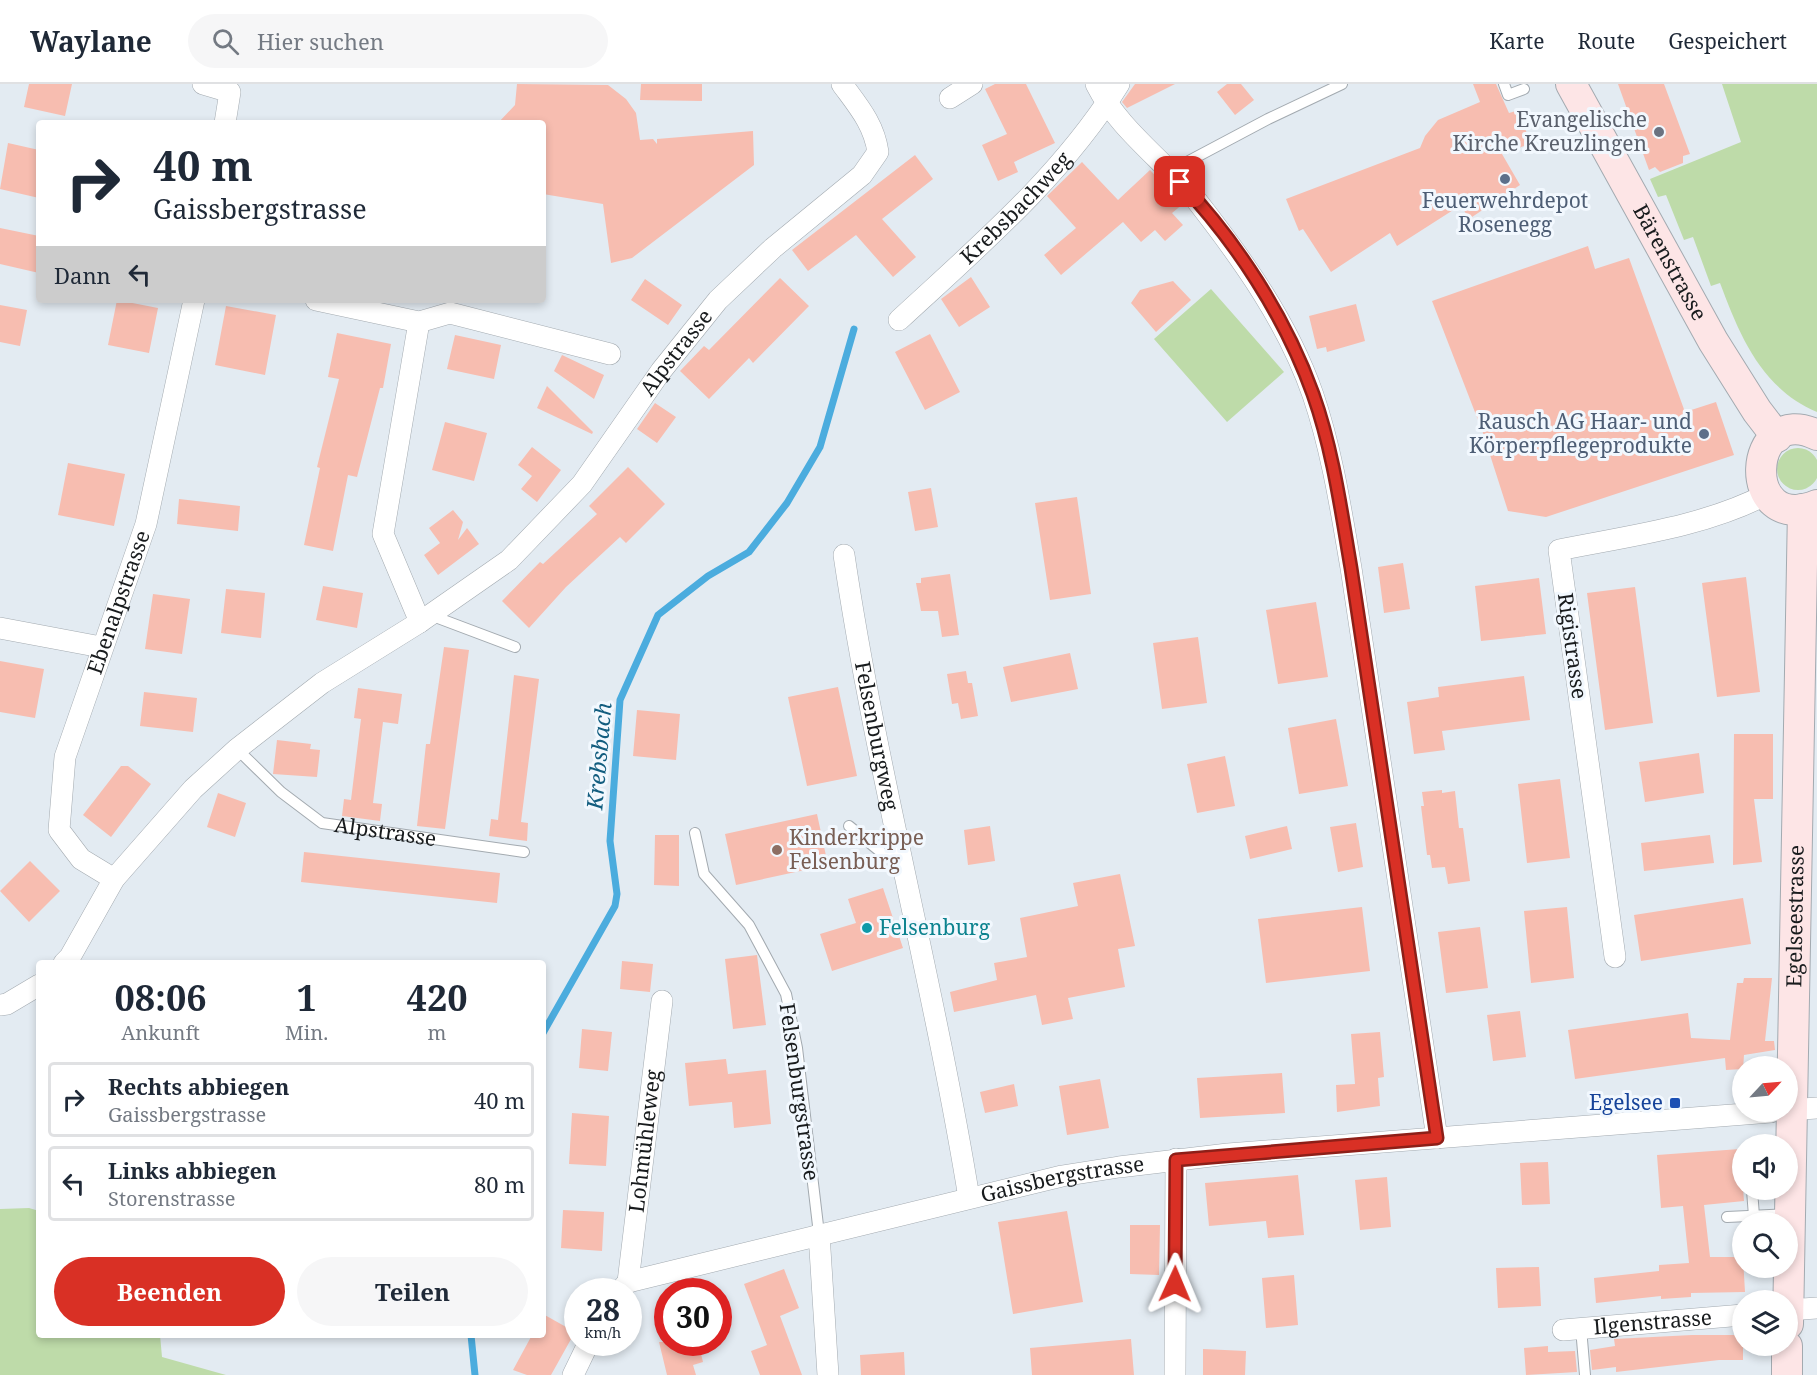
<!DOCTYPE html>
<html lang="de">
<meta charset="utf-8">
<style>
:root{--surface:#fff;--page:#f6f6f7;--text:#1f2937;--muted:#747a83;--line:#e0e1e3;--accent:#d93025}
body{margin:0;font-family:"Noto Serif",serif;background:var(--page);color:var(--text);height:100vh;display:flex;flex-direction:column;font-size:22px;white-space:nowrap}
*{box-sizing:border-box;margin:0}
p{font-size:20px;color:var(--muted)}
.icon{flex:none;width:33px;height:33px;fill:none;stroke:currentColor;stroke-width:2;stroke-linecap:round;stroke-linejoin:round}
.map{position:relative;flex:1;overflow:hidden}
.panel{position:absolute;left:36px;top:876px;width:510px;height:378px;display:flex;flex-direction:column;background:var(--surface);border-radius:6px;box-shadow:0 3px 9px #0003}
.panel>*{flex:none}
.guide{position:absolute;left:36px;top:36px;width:510px;height:183px;border-radius:6px;box-shadow:0 3px 9px #0003;background:#fff;color:var(--text);overflow:hidden}
.needle{width:39px;rotate:64deg}
.fabs{position:absolute;left:1732px;top:972px;display:grid;gap:12px}
.fabs a{display:grid;place-items:center;width:66px;height:66px;border-radius:50%;background:var(--surface);box-shadow:0 3px 9px #0003;font-size:30px}
.speed{position:absolute;left:564px;top:1194px;display:flex;gap:12px;font-size:30px;font-weight:700;text-align:center}
.speed>*{display:grid;place-content:center;width:78px;height:78px;border-radius:50%;background:var(--surface);box-shadow:0 3px 9px #0003;line-height:1}
.speed small{font-size:15px;font-weight:400}
.speed .limit{border:9px solid #d22;background:#fff;color:#111}
.pin{position:absolute;display:grid;place-items:center;width:51px;height:51px;color:#fff;margin:-26px;border-radius:12px;box-shadow:0 3px 9px #0006}
.me{position:absolute;width:66px;margin:-33px;rotate:1deg;stroke-linejoin:round;filter:drop-shadow(0 0 4px #0008)}
.turn{display:flex;align-items:center;gap:21px;height:126px;padding:0 18px;font-size:27px}
.turn .icon{width:78px;height:78px;stroke-width:2.5}
.turn b{display:block;font-size:42px;line-height:51px}
.then{display:flex;align-items:center;height:57px;padding:0 18px;background:#0003;gap:12px;font-size:22px}
.eta{display:flex;justify-content:space-evenly;align-items:center;height:102px;text-align:center}
.eta b{font-size:36px;font-weight:700;line-height:42px}
.button{display:flex;gap:12px;margin-top:auto;padding:12px 18px}
.button a{flex:1;height:69px;border-radius:36px;background:var(--accent);color:#fff;font-size:24px;font-weight:700;line-height:69px;text-align:center}
.button a+a{background:var(--page);color:var(--text)}
ul{padding:0;list-style:none}
li{display:flex;align-items:center;gap:18px;height:75px;margin:0 12px 9px;padding:0 6px;border:3px solid var(--line);border-radius:6px}
li div{flex:1}
li b{display:block;font-size:22px}
li em{font-style:normal}
header{display:flex;align-items:center;gap:36px;box-sizing:border-box;height:84px;padding:0 30px;background:var(--surface);border-bottom:2px solid var(--line)}
header strong{font-size:28px}
nav{display:flex;gap:33px;margin-inline-start:auto;font-size:21px}
.search{width:420px;height:54px;background:var(--page);display:flex;align-items:center;gap:15px;box-sizing:border-box;padding:0 21px;border-radius:33px;color:var(--muted);font-size:22px}
.map>svg:first-child{display:block}
.green{fill:#bedba9}
.lines{fill:none;stroke-linecap:round;stroke-linejoin:round}
.stream{stroke:#4bacde;stroke-width:7}
.building{fill:#f7bdb0}
.service-casing{stroke:#a3aab0;stroke-width:12}
.minor-casing{stroke:#a3aab0;stroke-width:22}
.secondary-casing{stroke:#a3aab0;stroke-width:32}
.service{stroke:#fff;stroke-width:10}
.minor{stroke:#fff;stroke-width:21}
.secondary{stroke:#fde5e6;stroke-width:30}
.route-casing{stroke:#8d1f18;stroke-width:15}
.route{stroke:#d93025;stroke-width:10}
.worship-dot{fill:#6b7280;stroke:#f2f8fe;stroke-width:2}
.service-dot{fill:#5c6f8a;stroke:#f2f8fe;stroke-width:2}
.education-dot{fill:#8d6e63;stroke:#f2f8fe;stroke-width:2}
.culture-dot{fill:#0f9aa8;stroke:#f2f8fe;stroke-width:2}
.transit-dot{fill:#1a4fb4;stroke:#f2f8fe;stroke-width:2}
.labels{text-anchor:middle;stroke-width:6;stroke-linejoin:round;paint-order:stroke}
.worship-label{font-size:21px;fill:#5b616d;stroke:#f2f8fe;text-anchor:end}
.service-label{font-size:21px;fill:#4e5e75;stroke:#f2f8fe}
.street-label{font-size:21px;fill:#181b1d;stroke:#f2f8fe}
.education-label{font-size:21px;fill:#785e54;stroke:#f2f8fe;text-anchor:start}
.culture-label{font-size:21px;fill:#0d838f;stroke:#f2f8fe;text-anchor:start}
.transit-label{font-size:21px;fill:#164399;stroke:#f2f8fe;text-anchor:end}
.water-label{font-size:22px;font-style:italic;fill:#125d7f;stroke:#f2f8fe}
</style>
<header>
<strong>Waylane</strong>
<div class="search"><svg class="icon" aria-label="search" viewBox="0 0 24 24"><circle cx="10" cy="10" r="6"/><path d="M15 15l6 6"/></svg>Hier suchen</div>
<nav><a>Karte</a><a>Route</a><a>Gespeichert</a></nav>
</header>
<div class="map">
<svg width="1817" height="1291" viewBox="0 0 1817 1291">
<rect width="100%" height="100%" fill="#e3ebf2"/>
<path class="green" d="M1722 0H1817V328C1761 304 1740 252 1720 199L1711 202 1693 153 1684 156 1666 111 1658 113 1650 95 1741 58Z
M1211 205 1284 288 1227 338 1154 255Z
M1777 385a21 21 0 1 1 42 0a21 21 0 1 1-42 0Z
M29 1124 39 1127V1251H160L162 1273 226 1291H0V1125Z"/>
<g class="lines">
<path class="stream" d="M543 949 615 822 617 810 610 757 620 616 658 531 708 492 749 468 787 419 820 363 854 245
M471 1251 475 1291"/>
</g>
<path class="building" d="M29 0H72L65 32 24 23Z
M517 0 608 1 626 15 636 29 640 56 653 55 657 60V55L753 47 754 81 632 174 611 179 603 120 543 110V39H498L515 21Z
M641 0H702V17L640 16Z
M995 0H1026L1055 59 1014 78 1018 88 998 97 982 61 1007 50 985 5Z
M1135 0H1175L1127 24 1122 18Z
M1227 0H1241L1254 16 1235 31 1217 8Z
M1473 0H1496L1509 29 1516 27 1532 59 1502 70 1520 101 1469 135 1461 121 1397 162 1390 149 1331 188 1303 145 1299 147 1286 115 1420 64 1425 52 1438 36 1480 18Z
M1618 0H1664L1690 70 1683 72V79L1660 88 1655 83 1649 86Z
M8 59 39 66V114L0 105Z
M915 71 933 95 882 135 916 173 893 193 856 151 808 187 792 166Z
M1082 78 1118 116 1150 86 1183 120 1172 129 1183 141 1165 157 1155 146 1141 158 1123 138 1061 191 1044 171 1076 144 1047 112Z
M0 144 39 152V189L0 180Z
M1588 162 1595 185 1629 174 1685 328 1716 318 1734 371 1546 433 1508 427 1483 349 1432 217Z
M971 193 990 223 959 243 941 215Z
M780 194 809 222 753 279 749 274 709 315 680 287 704 262 709 266Z
M645 195 682 221 668 241 631 216Z
M1173 197 1191 216 1156 248 1131 219 1140 206Z
M117 216 158 224 149 269 108 261Z
M1356 220 1365 257 1327 268 1326 263 1317 265 1309 232Z
M0 221 27 226 20 262 0 258Z
M226 222 276 231 265 291 215 281Z
M337 249 391 260 383 304H380L357 393 348 391 333 467 304 461 320 384 317 383 339 295 328 293Z
M930 250 960 308 925 326 895 268Z
M455 251 501 261 494 295 447 285Z
M562 271 604 291 594 315 554 287Z
M547 302 593 348 592 350 537 324Z
M655 319 676 333 657 359 637 345Z
M445 338 487 349 474 397 432 386Z
M532 363 561 386 537 418 521 405 532 392 518 381Z
M68 379 125 390 114 442 58 431Z
M628 383 665 420 626 459 620 453 566 503 529 544 502 517 540 478 543 480 597 430 589 422Z
M931 404 938 443 915 447 908 408Z
M1077 413 1091 510 1050 516 1035 419Z
M179 415 240 422 238 447 177 440Z
M453 426 463 438 458 456 467 444 479 460 438 491 424 471 440 459 429 444Z
M1403 479 1410 525 1384 529 1378 483Z
M950 490 959 551 942 553 938 527H921L916 499H921V494Z
M1746 493 1760 608 1717 613 1702 499Z
M1539 494 1546 550 1481 557 1475 502Z
M323 502 363 509 357 544 316 536Z
M1635 503 1653 639 1605 646 1587 509Z
M226 505 265 509 261 554 221 549Z
M153 510 190 515 182 570 145 565Z
M1316 518 1328 593 1278 600 1266 526Z
M1198 553 1207 619 1162 625 1153 559Z
M444 563 469 566 445 745 417 742 426 660H430Z
M1070 569 1078 605 1011 618 1003 583Z
M0 577 44 585 35 634 0 628Z
M966 587 968 599H972L978 632 961 635 958 619 952 620 947 590Z
M514 591 539 595 521 738 528 739 527 757 489 752 491 735 498 736Z
M1524 592 1530 636 1442 647 1445 666 1414 670 1407 618 1439 613 1438 603Z
M838 603 857 692 807 702 788 613Z
M358 604 402 610 398 640 383 638 373 719 382 720 380 737 342 732 344 715 351 716 361 635 354 634Z
M144 608 197 614 193 648 140 642Z
M637 626 680 630 676 676 633 672Z
M1336 635 1348 702 1299 710 1288 644Z
M1734 650H1773V715H1754L1762 778 1733 781Z
M277 656 311 660 310 665 320 666 317 693 273 690Z
M1699 669 1704 709 1645 718 1639 678Z
M1225 672 1235 722 1197 729 1187 680Z
M121 682H128L151 700 111 753 83 731Z
M1560 695 1570 774 1527 779 1518 700Z
M1442 706V709L1455 707 1459 744H1463L1470 797 1448 800 1445 783 1432 784 1430 771H1427L1421 722H1424L1422 708Z
M218 709 246 719 235 753 207 743Z
M817 730 828 781 736 801 725 750Z
M1356 739 1363 783 1338 788 1330 743Z
M990 742 995 777 968 781 964 746Z
M1287 742 1292 765 1250 775 1245 752Z
M655 751H679V802L654 801Z
M1710 751 1714 779 1644 787 1641 759Z
M304 768 500 789 497 819 301 798Z
M30 777 60 807 29 838 0 807Z
M1120 790 1135 862 1118 865 1125 903 1068 914 1073 935 1042 941 1036 911 954 928 950 908 997 896 994 879 1027 873 1020 834 1078 822 1073 799Z
M883 804 903 864 832 887 820 850 856 839 848 815Z
M1743 814 1751 860 1641 877 1634 831Z
M1362 823 1370 887 1266 899 1258 835Z
M1567 823 1574 894 1531 899 1524 827Z
M1480 843 1488 904 1446 909 1438 848Z
M757 871 766 941 733 945 725 875Z
M622 877 653 880 650 908 620 905Z
M1744 894H1772L1765 957H1774L1775 966 1744 971 1743 985 1726 986 1725 974 1575 995 1568 946 1688 929 1691 954 1730 956 1737 899H1743Z
M1520 927 1526 973 1493 977 1487 931Z
M582 945 612 948 608 987 579 984Z
M1380 948 1384 993 1378 994 1380 1022 1337 1028 1336 1001 1355 1000 1351 950Z
M726 975 728 990 766 986 771 1040 734 1044 732 1018 689 1022 685 979Z
M1282 989 1285 1029 1200 1034 1197 994Z
M1100 995 1109 1044 1067 1051 1059 1002Z
M1014 1000 1018 1022 985 1029 980 1008Z
M572 1029 609 1032 606 1082 569 1080Z
M1740 1065 1744 1117 1704 1121 1710 1173H1743L1745 1208 1691 1209V1213L1661 1215V1212L1596 1219 1594 1194 1659 1187V1181L1689 1179 1683 1122 1661 1124 1657 1071Z
M1548 1078 1550 1120 1522 1121 1520 1079Z
M1298 1091 1304 1151 1268 1154 1266 1137 1209 1142 1205 1099Z
M1387 1093 1391 1143 1360 1146 1355 1096Z
M563 1126 604 1128 602 1167 561 1164Z
M1067 1127 1083 1218 1013 1230 998 1138Z
M1130 1141H1160L1159 1191 1130 1190Z
M1539 1183 1541 1222 1498 1224 1496 1184Z
M784 1185 799 1224 780 1232 802 1291H760L751 1267 767 1261 744 1200Z
M1294 1191 1298 1241 1266 1244 1262 1194Z
M543 1230 575 1248 551 1291H527L513 1286 532 1251H543Z
M1692 1251H1743V1276H1719L1616 1288V1283L1592 1286 1590 1266 1615 1262 1614 1255Z
M1131 1255 1134 1291H1032L1030 1264Z
M659 1258H698L703 1278 693 1281 696 1291H667Z
M1548 1262V1268L1575 1267 1577 1288 1526 1291 1524 1264Z
M1203 1265 1246 1267 1245 1291H1203Z
M904 1268 905 1291H861L860 1271Z"/>
<g class="lines">
<defs>
<g id="service">
<path d="M1504 0 1508 11 1524 5"/>
<path d="M1170 87 1268 35 1342 0"/>
<path d="M430 531 515 563"/>
<path id="s1" d="M237 665 281 708 322 739 524 768"/>
<path d="M849 742 882 769 902 778"/>
<path d="M695 749 704 790 749 841 786 910 797 964 819 1150"/>
<path d="M1752 1106 1754 1132"/>
<path d="M1727 1133 1789 1130"/>
<path d="M1581 1244 1585 1291"/>
</g>
<g id="minor">
<path d="M203 0 230 8 225 39"/>
<path d="M1096 0C1119 46 1165 77 1197 117 1243 176 1288 239 1313 311 1332 367 1341 426 1351 484L1437 1054"/>
<path d="M950 14 972 0"/>
<path d="M316 216 419 238 450 229 610 270"/>
<path id="s2" d="M899 236C978 163 1062 92 1119 0"/>
<path d="M419 238 383 450 420 538"/>
<path id="s3" d="M844 471C876 687 934 899 969 1114"/>
<path d="M0 544 101 563"/>
<path id="s4" d="M114 795 81 775 59 746 65 673 146 440 194 216"/>
<path d="M1615 873 1559 466C1628 452 1704 443 1767 410"/>
<path id="s5" d="M64 879 70 873 114 795 193 705 237 665 322 599 420 538 509 476 582 400 661 287 718 216 773 164 862 91 878 68C874 40 858 22 842 0"/>
<path d="M0 921 7 920 39 901"/>
<path d="M1788 1026 1817 1024"/>
<path d="M819 1150 828 1291"/>
<path id="s6" d="M628 1198 662 917"/>
<path id="s7" d="M619 1208 628 1198 1062 1092 1119 1083 1228 1070 1771 1028"/>
<path d="M1788 1226 1817 1224"/>
<path id="s8" d="M1563 1246 1743 1231"/>
<path d="M573 1291 589 1258"/>
<path d="M1175 1291 1176 1075"/>
</g>
<g id="secondary">
<path id="s9" d="M1571 0 1713 257 1757 327 1777 353"/>
<path d="M1817 351C1746 316 1739 453 1817 421"/>
<path id="s10" d="M1788 1240 1803 425"/>
<path d="M1787 1291V1262"/>
</g>
</defs>
<use href="#service" class="service-casing"/>
<use href="#minor" class="minor-casing"/>
<use href="#secondary" class="secondary-casing"/>
<use href="#service" class="service"/>
<use href="#minor" class="minor"/>
<use href="#secondary" class="secondary"/>
</g>
<g class="lines">
<defs>
<path id="route" d="M1175 1200 1176 1076 1437 1054 1351 484C1341 426 1333 366 1313 310 1285 232 1236 157 1180 98"/>
</defs>
<use href="#route" class="route-casing"/>
<use href="#route" class="route"/>
</g>
<circle class="worship-dot" cx="1659" cy="48" r="6"/>
<g class="service-dot">
<circle cx="1505" cy="95" r="6"/>
<circle cx="1704" cy="350" r="6"/>
</g>
<circle class="education-dot" cx="777" cy="766" r="6"/>
<circle class="culture-dot" cx="867" cy="844" r="6"/>
<rect class="transit-dot" x="1669" y="1013" width="12" height="12" rx="3"/>
<g class="labels">
<g class="worship-label">
<text x="1647" y="43">Evangelische<tspan x="1647" dy="24">Kirche Kreuzlingen</tspan></text>
</g>
<g class="service-label">
<text x="1505" y="124">Feuerwehrdepot<tspan x="1505" dy="24">Rosenegg</tspan></text>
<text x="1692" y="345" text-anchor="end">Rausch AG Haar- und<tspan x="1692" dy="24">Körperpflegeprodukte</tspan></text>
</g>
<g class="street-label">
<text dy="7" stroke="none"><textPath href="#s2" startOffset="162">Krebsbachweg</textPath></text>
<text dy="7" stroke="none"><textPath href="#s9" startOffset="204">Bärenstrasse</textPath></text>
<text dy="7" stroke="none"><textPath href="#s5" startOffset="876">Alpstrasse</textPath></text>
<text dy="7" stroke="none"><textPath href="#s4" startOffset="312">Ebenalpstrasse</textPath></text>
<text transform="translate(1572 562) rotate(82)" y="7">Rigistrasse</text>
<text dy="7" stroke="none"><textPath href="#s3" startOffset="184">Felsenburgweg</textPath></text>
<text dy="7" stroke="none"><textPath href="#s1" startOffset="177">Alpstrasse</textPath></text>
<text dy="7" stroke="none"><textPath href="#s10" startOffset="408">Egelseestrasse</textPath></text>
<text transform="translate(799 1008) rotate(82)" y="7">Felsenburgstrasse</text>
<text dy="7" stroke="none"><textPath href="#s6" startOffset="142">Lohmühleweg</textPath></text>
<text dy="7" stroke="none"><textPath href="#s7" startOffset="460">Gaissbergstrasse</textPath></text>
<text dy="7" stroke="none"><textPath href="#s8" startOffset="90">Ilgenstrasse</textPath></text>
</g>
<g class="education-label">
<text x="789" y="761">Kinderkrippe<tspan x="789" dy="24">Felsenburg</tspan></text>
</g>
<g class="culture-label">
<text x="879" y="851">Felsenburg</text>
</g>
<g class="transit-label">
<text x="1663" y="1026">Egelsee</text>
</g>
<g class="water-label">
<text transform="translate(599 672) rotate(-85)" y="8">Krebsbach</text>
</g>
</g>
</svg>
<div class="fabs">
<a><svg class="needle" viewBox="-14 -14 28 28"><path d="M0-13l5 13h-10z" fill="#e53935"/><path d="M0 13l5-13h-10z" fill="#747a83"/></svg></a>
<a><svg class="icon" aria-label="sound" viewBox="0 0 24 24"><path d="M4 9h4l5-4v14l-5-4H4zM17 9q2 3 0 6"/></svg></a>
<a><svg class="icon" aria-label="search" viewBox="0 0 24 24"><circle cx="10" cy="10" r="6"/><path d="M15 15l6 6"/></svg></a>
<a><svg class="icon" aria-label="layers" viewBox="0 0 24 24"><path d="M12 4l9 5-9 5-9-5zM3 14l9 5 9-5"/></svg></a>
</div>
<div class="speed"><div>28<small>km/h</small></div><div class="limit">30</div></div>
<div class="pin" style="left:1180px;top:98px;background:#d93025"><svg class="icon" aria-label="arrive" viewBox="0 0 24 24"><path d="M6 21V4h12l-3 4 3 4H6"/></svg></div>
<svg class="me" style="left:1175px;top:1200px" viewBox="-20 -20 40 40"><path d="M0-17L14 15 0 8-14 15z" fill="#d93025" stroke="#fff" stroke-width="4"/></svg>
<div class="guide">
<div class="turn"><svg class="icon" aria-label="right" viewBox="0 0 24 24"><path d="M7 20v-9h11M14 6l5 5-5 5"/></svg><div><b>40 m</b>Gaissbergstrasse</div></div>
<div class="then">Dann<svg class="icon" aria-label="left" viewBox="0 0 24 24"><path d="M17 20v-9H6M10 6l-5 5 5 5"/></svg></div>
</div>
<section class="panel">
<div class="eta">
<div><b>08:06</b><p>Ankunft</p></div>
<div><b>1</b><p>Min.</p></div>
<div><b>420</b><p>m</p></div>
</div>
<ul>
<li><svg class="icon" aria-label="right" viewBox="0 0 24 24"><path d="M7 20v-9h11M14 6l5 5-5 5"/></svg><div><b>Rechts abbiegen</b><p>Gaissbergstrasse</p></div><em>40 m</em></li>
<li><svg class="icon" aria-label="left" viewBox="0 0 24 24"><path d="M17 20v-9H6M10 6l-5 5 5 5"/></svg><div><b>Links abbiegen</b><p>Storenstrasse</p></div><em>80 m</em></li>
</ul>
<div class="button"><a>Beenden</a><a>Teilen</a></div>
</section>
</div>
